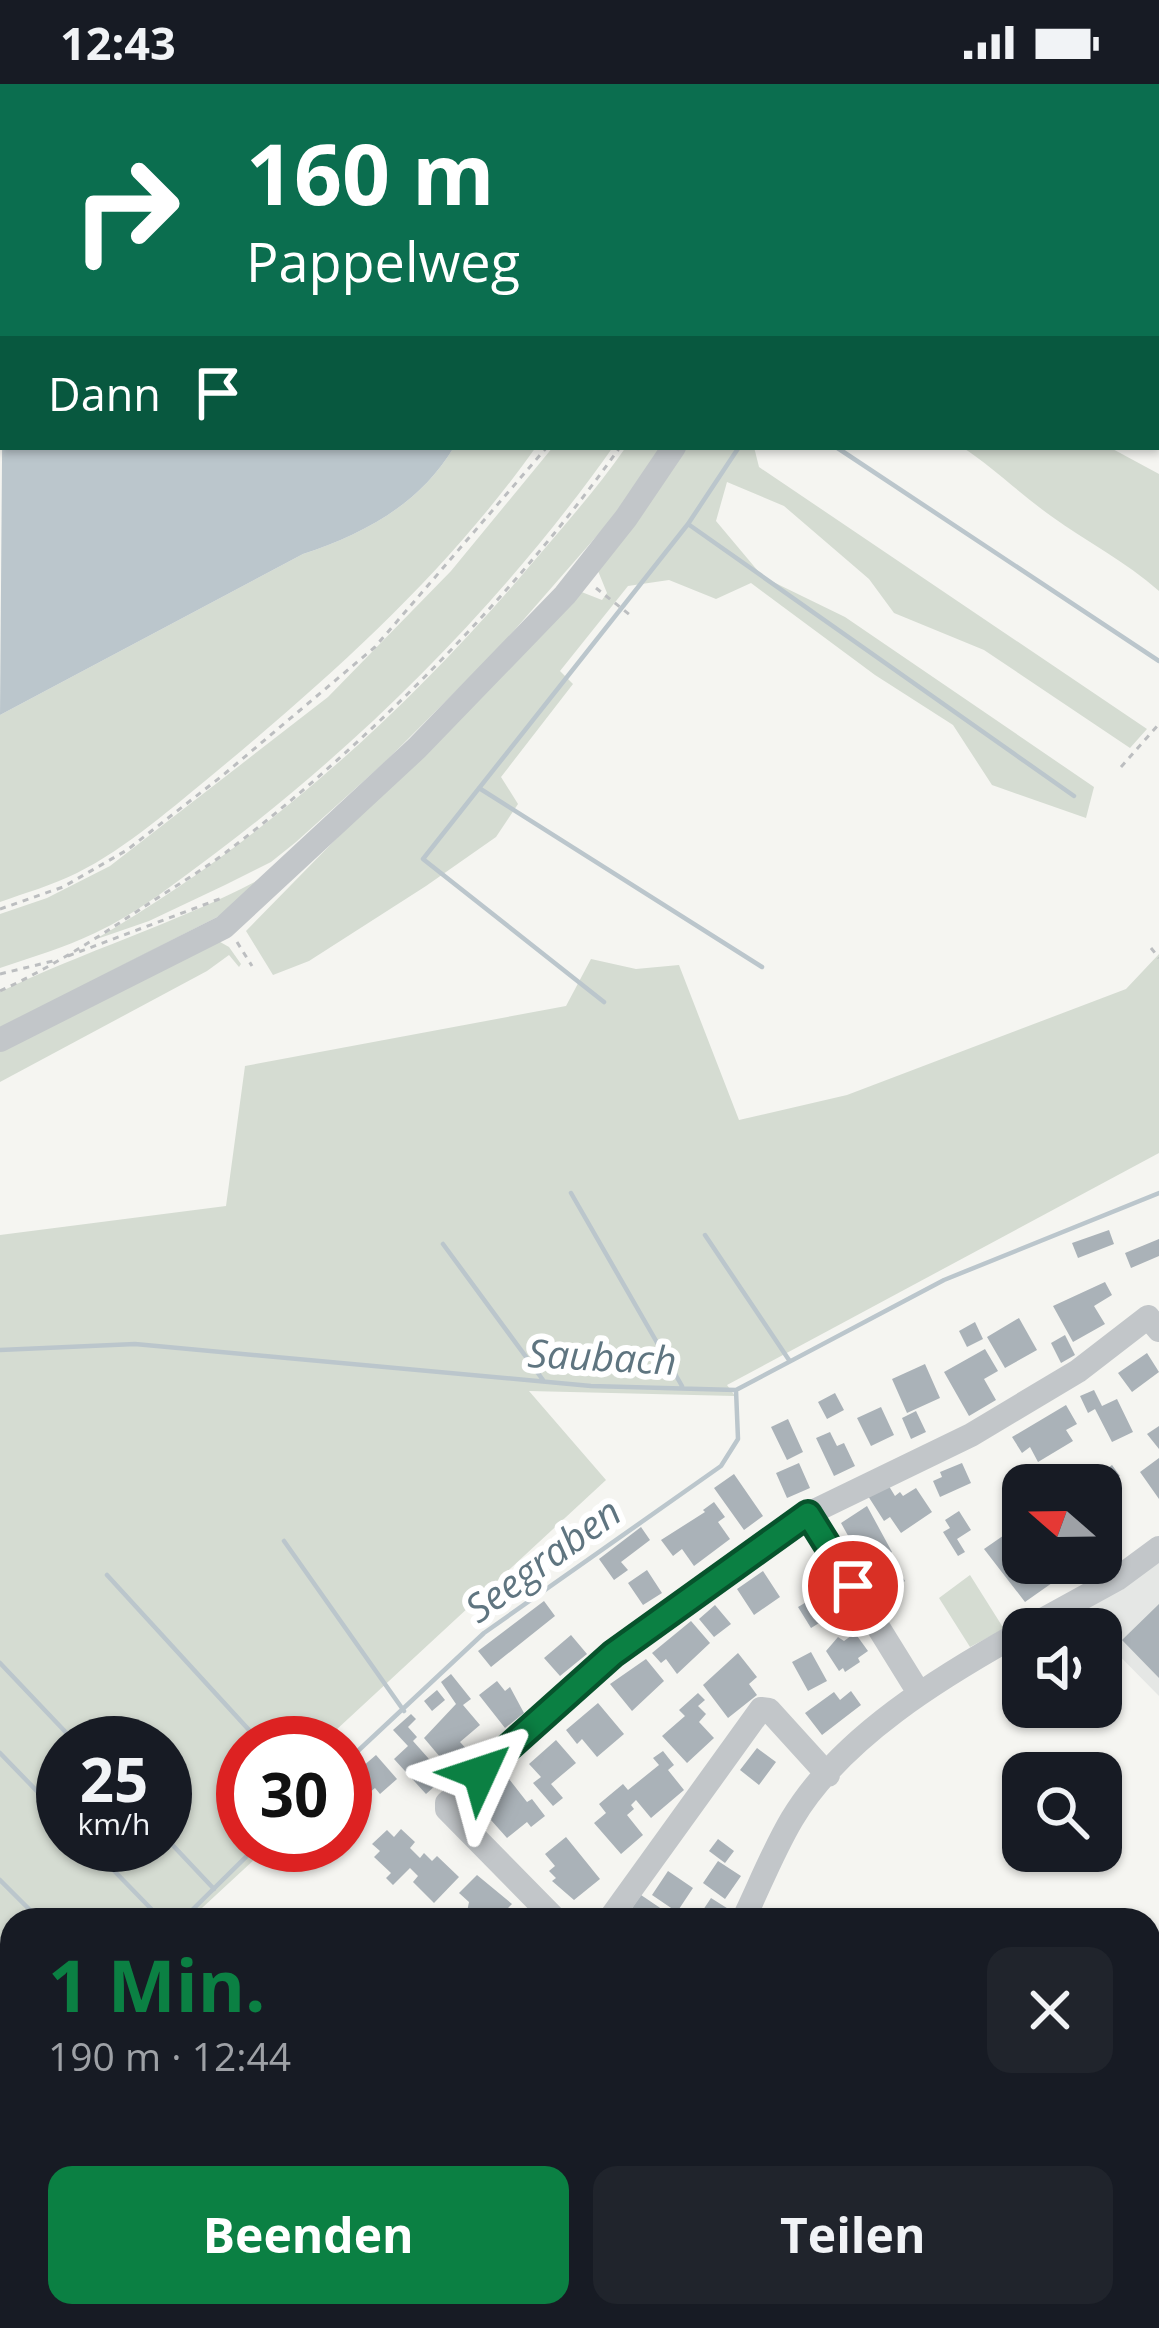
<!DOCTYPE html>
<html lang="de">
<meta charset="utf-8">
<style>
:root{--surface:#171b24;--page:#20242c;--text:#f1f3f6;--muted:#9ea1a6;--accent:#0b8043}
body{margin:0;font-family:"Open Sans",sans-serif;background:var(--page);color:var(--text);height:100vh;display:flex;flex-direction:column;font-size:45px;white-space:nowrap}
*{box-sizing:border-box;margin:0}
p{font-size:39px;color:var(--muted)}
.icon{flex:none;width:66px;height:66px;fill:none;stroke:currentColor;stroke-width:2;stroke-linecap:round;stroke-linejoin:round}
.map{position:relative;flex:1;overflow:hidden}
.drawer{position:absolute;left:0px;top:1824px;width:1161px;height:420px;display:flex;flex-direction:column;background:var(--surface);border-radius:36px 36px 0 0;box-shadow:0 3px 9px #0004}
.drawer>*{flex:none}
.hud{position:absolute;left:0px;top:0px;width:1161px;height:366px;box-shadow:0 3px 9px #0004;background:#0b6e4f;color:#fff;overflow:hidden}
.needle{width:78px;rotate:290deg}
.buttons{position:absolute;left:1002px;top:1380px;display:grid;gap:24px}
.buttons a{display:grid;place-items:center;width:120px;height:120px;border-radius:24px;background:var(--surface);box-shadow:0 3px 9px #0004;font-size:60px}
.speed{position:absolute;left:36px;top:1632px;display:flex;gap:24px;font-size:60px;font-weight:700;text-align:center}
.speed>*{display:grid;place-content:center;width:156px;height:156px;border-radius:50%;background:var(--surface);box-shadow:0 3px 9px #0004;line-height:1}
.speed small{font-size:30px;font-weight:400}
.speed .limit{border:18px solid #d22;background:#fff;color:#111}
.pin{position:absolute;display:grid;place-items:center;width:102px;height:102px;color:#fff;margin:-51px;border:6px solid #fff;border-radius:50%;box-shadow:0 3px 12px #0007}
.me{position:absolute;width:132px;margin:-66px;rotate:48deg;stroke-linejoin:round;filter:drop-shadow(0 0 9px #0008)}
.turn{display:flex;align-items:center;gap:42px;height:252px;padding:0 48px;font-size:54px}
.turn .icon{width:156px;height:156px;stroke-width:2.5}
.turn b{display:block;font-size:84px;line-height:102px}
.then{display:flex;align-items:center;height:114px;padding:0 48px;background:#0003;gap:24px;font-size:45px}
.round{display:grid;place-items:center;flex:none;width:126px;height:126px;border-radius:24px;background:var(--page)}
.summary{display:flex;align-items:center;justify-content:space-between;height:204px;padding:0 48px}
h1{font-size:72px;font-weight:700;line-height:90px;color:var(--accent)}
.primary-button{display:flex;gap:24px;margin-top:auto;padding:24px 48px}
.primary-button a{flex:1;height:138px;border-radius:24px;background:var(--accent);color:#fff;font-size:48px;font-weight:700;line-height:138px;text-align:center}
.primary-button a+a{background:var(--page);color:var(--text)}
.status{display:flex;justify-content:space-between;align-items:center;height:84px;padding:0 60px;background:var(--surface);direction:ltr}
.status svg{height:33px;fill:currentColor}
.map>svg:first-child{display:block}
.built{fill:#e5e7e5}
.green{fill:#d5dcd2;fill-rule:evenodd}
.water{fill:#bbc6cc}
.lines{fill:none;stroke-linecap:round;stroke-linejoin:round}
.stream{stroke:#bbc6cc;stroke-width:4.5}
.building{fill:#aab2b8}
.path{stroke:#bcbec0;stroke-width:3;stroke-dasharray:6 6;stroke-linecap:butt}
.minor{stroke:#c2c6c9;stroke-width:24}
.route-casing{stroke:#07532c;stroke-width:30}
.route{stroke:#0b8043;stroke-width:21}
.labels{text-anchor:middle;stroke-width:12;stroke-linejoin:round;paint-order:stroke}
.water-label{font-size:39px;font-style:italic;fill:#5f7580;stroke:#fff}
</style>
<div class="status"><b>12:43</b><svg viewBox="0 0 49 12"><path d="M0 12V9h3v3zM5 12V6h3v6zM10 12V3h3v9zM15 12V0h3v12zM26 1h20v11H26zM47 4h2v5h-2z"/></svg></div>
<div class="map">
<svg width="1159" height="2244" viewBox="0 0 1159 2244">
<rect width="100%" height="100%" fill="#f5f5f1"/>
<path class="built" d="M1159 1471V1612L1101 1553V1545H1093L1080 1531Z"/>
<path class="green" d="M0 0H216L3 3 0 252Z
M932 0H1159V219L1158 3H930Z
M454 363H536C448 487 334 590 217 687 174 722 127 764 77 789 53 801 25 809 0 818V631L303 470C364 450 420 420 454 363Z
M553 363H613C505 516 366 656 217 768 178 797 138 829 95 849 64 864 32 873 0 884V830L47 814 110 782 328 613 451 487Z
M626 363H664L608 439 498 565 386 677 296 758 271 778 225 801 149 837 94 856C262 758 402 632 528 484 562 444 596 406 626 363Z
M680 363H754L759 383 1147 645 1130 664 984 566 894 529 869 495 784 422 727 398 716 437 763 493 845 533 1094 703 1086 734 992 701 953 641 875 591 751 499 716 515 669 496 628 502 560 587 573 600 501 693 518 720 496 753 426 802 309 877 273 891 246 847 579 507 602 516 607 509 596 482Z
M962 363H1109L1159 390V507C1125 477 1087 458 1051 432 1020 410 994 384 962 363Z
M262 794 223 830 0 944V908C86 866 178 839 262 794Z
M213 854 229 863 241 880 239 883 229 871 207 887 0 998V961Z
M1159 870V1069L727 1301 735 1312 529 1307 606 1396 322 1659H243V1761H270L189 1836H12V2000L0 2011V1151L226 1122 245 982 566 922 591 875 636 885 679 881 739 1036 847 1011 1126 905ZM63 1659H165V1761H63Z
M970 1491 1004 1545 970 1563 939 1514Z"/>
<path class="water" d="M216 0H642L216 3Z
M3 251V363H454C420 420 364 450 303 470L0 631Z"/>
<g class="lines">
<path class="stream" d="M970 3 972 0
M1158 231 1159 232
M836 363 1159 577
M688 440 1074 712
M479 704 762 883
M604 918 423 775 688 440 739 363
M571 1109 682 1302
M705 1151 789 1276
M443 1160 543 1296
M0 1266 135 1260 591 1302 736 1306 944 1196 1159 1109
M284 1457 404 1627
M107 1491 261 1659
M0 1579 76 1659
M0 1669 63 1734
M345 1679 484 1549 721 1382 738 1355 736 1306
M165 1753 214 1805
M89 1761 162 1836
M0 1796 40 1836
M182 1836 258 1761
M0 1868 12 1880
M0 2014 12 2003"/>
</g>
<path class="building" d="M1109 1146 1114 1160 1078 1174 1072 1159Z
M1159 1155V1172L1131 1184 1125 1169Z
M1105 1198 1112 1211 1094 1222 1105 1240 1073 1258 1053 1222Z
M1019 1234 1037 1266 1005 1284 987 1253Z
M975 1238 983 1255 967 1263 959 1247Z
M1065 1251 1075 1271 1061 1279 1051 1259Z
M985 1265 998 1287 984 1295 996 1316 969 1332 944 1288Z
M1147 1269 1159 1288 1132 1308 1118 1289Z
M925 1280 940 1314 907 1329 892 1295Z
M1094 1306 1102 1322 1117 1315 1133 1348 1112 1358 1095 1325 1088 1329 1080 1312Z
M835 1309 844 1326 827 1335 818 1318Z
M1066 1321 1077 1340 1066 1346 1073 1357 1038 1378 1030 1363 1022 1369 1012 1353Z
M881 1323 894 1351 871 1362 857 1334Z
M916 1327 926 1348 911 1355 902 1334Z
M788 1335 803 1368 787 1376 771 1343Z
M1159 1342V1365L1147 1350Z
M830 1348 837 1362 844 1359 855 1382 834 1392 816 1354Z
M1159 1374V1415L1140 1388Z
M799 1379 810 1404 787 1414 776 1389Z
M962 1379 971 1399 940 1413 933 1397 942 1393 940 1388Z
M1112 1381 1120 1392 1109 1400 1101 1389Z
M1054 1385 1056 1388 1061 1386 1069 1399 1046 1401 1041 1394Z
M734 1390 763 1432 744 1446 714 1404Z
M887 1399 895 1412 900 1408 903 1412 916 1404 932 1428 901 1449 890 1433 884 1437 868 1412Z
M714 1418 725 1433 718 1438 730 1455 694 1482 682 1465 673 1472 661 1456 705 1428 703 1426Z
M867 1422 892 1468 866 1484 841 1439Z
M959 1427 971 1446 957 1455 965 1468 958 1472 943 1448 950 1444 945 1436Z
M641 1443 650 1456 621 1478 628 1486 614 1496 599 1475Z
M1010 1447 1023 1466V1479H1037L1052 1499 1025 1518 984 1465Z
M1068 1479H1074L1079 1486 1066 1496 1059 1485Z
M894 1481 905 1497 887 1510 876 1494Z
M823 1482 832 1497 814 1508 805 1493Z
M647 1486 662 1509 643 1521 628 1499Z
M763 1487 780 1513 754 1531 737 1505Z
M830 1504 842 1525 811 1544 798 1523Z
M544 1517 555 1532 491 1583 478 1567Z
M1159 1520V1594L1122 1556Z
M715 1521 731 1540 714 1553 699 1535Z
M691 1537 710 1559 677 1590 666 1575 661 1579 652 1569Z
M855 1549 868 1567 858 1574 860 1578 845 1588 843 1584 839 1587 826 1567 838 1553 844 1557Z
M571 1551 587 1570 560 1592 544 1574Z
M811 1568 827 1597 808 1607 792 1578Z
M738 1569 757 1593 749 1600 757 1611 728 1634 703 1601Z
M646 1575 664 1597 632 1627 610 1600Z
M451 1590 471 1615 463 1621 480 1641 460 1658 470 1669 451 1686 424 1654 456 1620 441 1598Z
M497 1597 505 1607 510 1603 524 1629 505 1644 479 1611Z
M437 1606 445 1616 432 1627 424 1617Z
M851 1607 861 1621 822 1651 805 1629 834 1608 840 1616Z
M698 1609 705 1616 698 1622 706 1630 699 1638 714 1654 687 1679 662 1652 685 1632 679 1626Z
M598 1619 624 1650 597 1673 582 1655 577 1660 566 1646Z
M411 1630 416 1635 408 1643 417 1653 413 1657 445 1693 426 1710 394 1675 408 1662 393 1646Z
M556 1656 576 1679 551 1700 563 1714 553 1722 533 1699 541 1693 529 1680Z
M757 1664 776 1678 759 1701 740 1686Z
M663 1667 674 1681 668 1686 684 1706 651 1734 636 1716 631 1721 634 1725 627 1731 643 1751 621 1770 594 1739 606 1729 599 1720 623 1700 628 1706 659 1681 653 1674Z
M376 1671 397 1695 380 1710 375 1704 364 1713 348 1695Z
M509 1695 527 1718 532 1715 545 1732 531 1743 527 1738 507 1754 474 1717Z
M353 1719 367 1733 349 1752 345 1748V1727Z
M401 1745 415 1758 410 1764 420 1774 424 1769 432 1777 437 1772 459 1793 434 1819 413 1798 418 1792 410 1784 393 1801 386 1794 391 1789 374 1773 380 1767 372 1760 387 1746 394 1753Z
M566 1753 600 1795 574 1816 552 1797 556 1794 549 1787 555 1782 545 1770Z
M718 1755 734 1767 725 1779 709 1767Z
M718 1777 741 1792 725 1815 703 1799Z
M668 1787 693 1804 677 1828 652 1811Z
M477 1791 512 1820 496 1836H476L467 1828 469 1818 459 1809Z
M641 1811 678 1836H636L628 1830Z
M711 1814 730 1826 723 1836H711L701 1829Z"/>
<g class="lines">
<path class="path" d="M779 3 782 0
M875 3 877 0
M596 504 630 531
M1121 683 1159 640
M0 825 63 803 127 766 222 692 375 563 547 363
M237 858 252 882
M1151 864 1159 874
M68 872 222 814
M0 890 53 877
M0 907C50 884 97 854 142 824 172 804 205 785 233 763 371 657 520 505 620 363"/>
<path class="minor" d="M922 3 924 0
M0 956 224 843 417 664 565 511 626 434 674 363
M808 1430 919 1609
M1026 1545 1117 1495 1159 1464
M556 1836 447 1725V1719L613 1570 808 1430 971 1351 1078 1287 1148 1233 1159 1246
M609 1836 761 1625 769 1626 828 1691
M743 1836C759 1803 773 1767 792 1735 841 1653 942 1592 1023 1547
M1149 2057 1159 2041
M393 2244 401 2232
M1019 2244 1028 2232"/>
</g>
<g class="lines">
<defs>
<path id="route" d="M480 1689 613 1570 808 1430 853 1502"/>
</defs>
<use href="#route" class="route-casing"/>
<use href="#route" class="route"/>
</g>
<g class="labels">
<g class="water-label">
<text transform="translate(602 1273) rotate(3)" y="14">Saubach</text>
<text transform="translate(543 1476) rotate(-36)" y="14">Seegraben</text>
</g>
</g>
</svg>
<div class="buttons">
<a><svg class="needle" viewBox="-14 -14 28 28"><path d="M0-13l5 13h-10z" fill="#e53935"/><path d="M0 13l5-13h-10z" fill="#9ea1a6"/></svg></a>
<a><svg class="icon" aria-label="sound" viewBox="0 0 24 24"><path d="M4 9h4l5-4v14l-5-4H4zM17 9q2 3 0 6"/></svg></a>
<a><svg class="icon" aria-label="search" viewBox="0 0 24 24"><circle cx="10" cy="10" r="6"/><path d="M15 15l6 6"/></svg></a>
</div>
<div class="speed"><div>25<small>km/h</small></div><div class="limit">30</div></div>
<div class="pin" style="left:853px;top:1502px;background:#d93025"><svg class="icon" aria-label="arrive" viewBox="0 0 24 24"><path d="M6 21V4h12l-3 4 3 4H6"/></svg></div>
<svg class="me" style="left:480px;top:1689px" viewBox="-20 -20 40 40"><path d="M0-17L14 15 0 8-14 15z" fill="#0b8043" stroke="#fff" stroke-width="4"/></svg>
<div class="hud">
<div class="turn"><svg class="icon" aria-label="right" viewBox="0 0 24 24"><path d="M7 20v-9h11M14 6l5 5-5 5"/></svg><div><b>160 m</b>Pappelweg</div></div>
<div class="then">Dann<svg class="icon" aria-label="arrive" viewBox="0 0 24 24"><path d="M6 21V4h12l-3 4 3 4H6"/></svg></div>
</div>
<section class="drawer">
<div class="summary"><div><h1>1 Min.</h1><p>190 m · 12:44</p></div><a class="round"><svg class="icon" aria-label="close" viewBox="0 0 24 24"><path d="M6 6l12 12M18 6L6 18"/></svg></a></div>
<div class="primary-button"><a>Beenden</a><a>Teilen</a></div>
</section>
</div>
